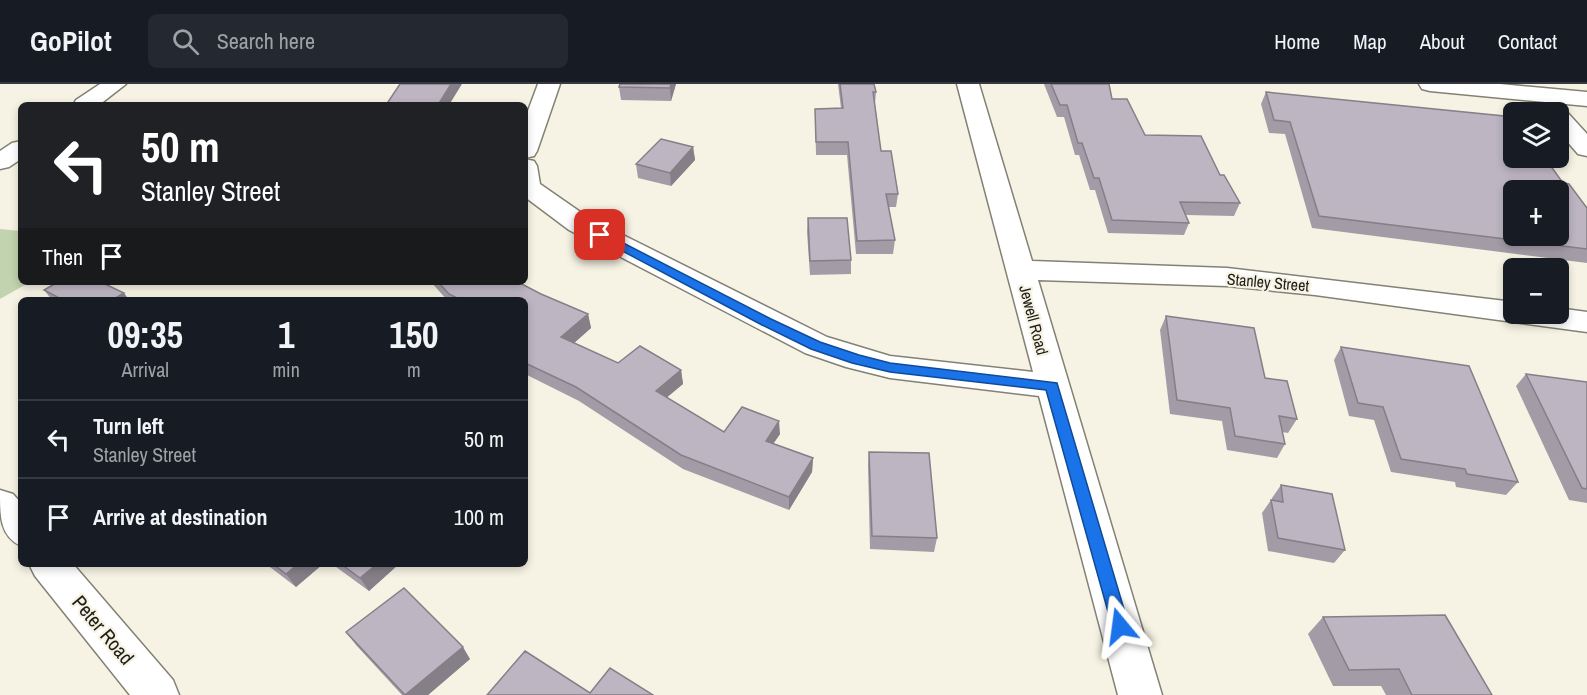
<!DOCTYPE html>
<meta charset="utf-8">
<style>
:root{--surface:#171b24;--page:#242831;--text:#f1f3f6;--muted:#9ea1a6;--line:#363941}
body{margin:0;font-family:"Archivo Narrow",sans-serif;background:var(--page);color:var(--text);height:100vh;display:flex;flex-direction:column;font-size:22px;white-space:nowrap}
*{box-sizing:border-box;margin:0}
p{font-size:20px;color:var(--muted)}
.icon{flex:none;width:33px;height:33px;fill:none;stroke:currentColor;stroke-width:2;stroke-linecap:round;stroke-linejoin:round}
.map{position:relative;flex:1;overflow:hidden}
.details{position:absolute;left:18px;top:213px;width:510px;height:270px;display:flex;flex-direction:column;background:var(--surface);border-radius:9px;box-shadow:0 3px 9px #0003}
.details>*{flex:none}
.banner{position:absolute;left:18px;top:18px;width:510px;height:183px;border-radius:9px;box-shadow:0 3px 9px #0003;background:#202124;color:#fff;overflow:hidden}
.tools{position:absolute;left:1503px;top:18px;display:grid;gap:12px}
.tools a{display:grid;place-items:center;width:66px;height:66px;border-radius:9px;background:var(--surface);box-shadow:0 3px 9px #0003;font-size:30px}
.pin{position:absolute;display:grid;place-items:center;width:51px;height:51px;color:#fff;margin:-26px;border-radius:12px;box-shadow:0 3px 9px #0006}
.me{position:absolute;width:66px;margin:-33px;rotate:344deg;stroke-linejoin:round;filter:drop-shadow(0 0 4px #0008)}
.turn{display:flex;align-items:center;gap:21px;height:126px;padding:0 24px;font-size:27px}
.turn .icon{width:78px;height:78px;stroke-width:2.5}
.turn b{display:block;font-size:42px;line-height:51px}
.then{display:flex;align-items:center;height:57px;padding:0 24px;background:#0003;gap:12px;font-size:22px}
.eta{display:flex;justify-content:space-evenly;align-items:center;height:102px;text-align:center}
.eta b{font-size:36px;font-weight:700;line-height:42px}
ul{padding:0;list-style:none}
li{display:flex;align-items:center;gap:18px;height:78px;padding:0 24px;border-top:2px solid var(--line)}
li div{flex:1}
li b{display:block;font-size:22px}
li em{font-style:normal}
header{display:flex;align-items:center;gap:36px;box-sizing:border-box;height:84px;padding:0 30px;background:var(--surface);border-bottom:2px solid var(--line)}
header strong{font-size:28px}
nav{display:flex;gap:33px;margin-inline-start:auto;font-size:21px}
.search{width:420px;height:54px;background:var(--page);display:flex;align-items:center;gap:15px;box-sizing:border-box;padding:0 21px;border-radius:9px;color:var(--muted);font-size:22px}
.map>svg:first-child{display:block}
.green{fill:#c2d3af}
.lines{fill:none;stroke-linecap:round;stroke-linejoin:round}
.minor-casing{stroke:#838173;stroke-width:3}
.minor{fill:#fff;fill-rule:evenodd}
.wall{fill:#a39ca7}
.shaded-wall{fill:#857f88}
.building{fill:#beb5c2;stroke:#857f88;stroke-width:1.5;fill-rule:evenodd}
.route{fill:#1a73e8;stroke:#114b97;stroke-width:1.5}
.labels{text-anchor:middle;stroke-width:4.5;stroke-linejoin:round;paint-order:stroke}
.street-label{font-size:16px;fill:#1f1d18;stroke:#f6f3e4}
.near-street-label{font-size:20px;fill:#1f1d18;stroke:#f6f3e4}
</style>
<header>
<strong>GoPilot</strong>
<div class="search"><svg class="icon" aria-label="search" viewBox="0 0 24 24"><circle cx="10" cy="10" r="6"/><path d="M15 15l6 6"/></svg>Search here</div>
<nav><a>Home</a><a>Map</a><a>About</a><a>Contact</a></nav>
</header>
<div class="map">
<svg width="1587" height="611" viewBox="0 0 1587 611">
<rect width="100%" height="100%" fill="#f6f3e4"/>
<path class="green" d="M0 145 21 147V198H30L0 215Z"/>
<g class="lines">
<defs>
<path id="minor" d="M100 0H126L99 21H73L76 16Z
M538 0H560L537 67 534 72 525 74V35Z
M957 0H979L1032 177 1227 184 1514 218V230H1558V224L1587 228V248L1315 211 1227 202 1038 196 1162 611H1118L1039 312 890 294 846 283 805 269 569 146 525 113V75L534 77 537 82 540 100 589 134 827 253 890 272 1033 288Z
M1419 0H1500L1587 8V22L1430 7 1422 5Z
M1558 25 1566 27 1587 50V72L1578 70 1558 47V28H1549Z
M21 57V75L9 83 0 85V67L12 59Z
M0 406 13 410 21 419V462C0 452 0 433 0 406Z
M29 480H73L173 596 179 611H130L35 492Z"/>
</defs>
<use href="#minor" class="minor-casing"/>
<use href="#minor" class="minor"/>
</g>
<path class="wall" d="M676 0 671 17 621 16 619 3Z
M838 0H874L876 8 875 20 881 67 898 110 896 123H888L895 156 893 170H856L847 71H816L815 25 841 24Z
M1044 0H1109L1112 15 1145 51 1220 91 1240 119 1234 132 1185 131 1189 139 1184 151 1108 149 1095 106H1090L1079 71H1075L1064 33H1057Z
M1266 8 1563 99 1587 124V179L1312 144 1285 50 1269 49 1261 20Z
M693 63 695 76 671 102 638 94 636 80Z
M808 134 851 176V190L810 191 807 148Z
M431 198H518L541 210 588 230 591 244 574 259 618 279 681 286 683 300 666 313 724 348 780 350 773 360 813 374 812 388 789 426 683 385 579 317 525 290V216H447Z
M44 206 129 216H52Z
M1166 232 1297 335 1288 349 1282 348 1285 360 1277 374 1227 366 1222 337 1170 330 1160 246Z
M1341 263 1518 398 1506 411 1456 403 1455 398 1391 388 1374 336 1349 332 1334 276Z
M1526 290 1587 298V419L1569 416 1516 302Z
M869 368 937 454 934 468 870 465 868 381Z
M1281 401 1345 466 1334 479 1268 467 1262 429 1271 416H1272V414Z
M266 480H323L296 503Z
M332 480H399L369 507Z
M1323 533 1492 611H1386L1381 602H1333L1308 550Z
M346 548 470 575 428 611H402L356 561Z"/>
<path class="shaded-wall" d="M451 0H462L449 21H438Z
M671 0H676L671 17 670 4Z
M693 63 695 76 671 102 670 89Z
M124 209 129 216H112Z
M588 230 591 244 565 267 561 253Z
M681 286 683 300 658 321 656 307Z
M779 337 780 350 766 370V357Z
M813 374 812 388 789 426V413Z
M298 480H323L296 503 286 490Z
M377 480H399L369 507 360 494Z
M463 563 470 575 428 611H405Z"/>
<path class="building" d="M400 0H451L438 21H386Z
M620 0H671L670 4 619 3Z
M840 0H874L876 8H873L881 67H891L898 110H886L895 156 857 157 848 58H816L815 25 843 24Z
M1051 0H1109L1112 15H1127L1145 51 1201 52 1220 91H1224L1240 119 1180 118 1189 139 1112 136 1099 94H1094L1082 59H1078L1067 21H1060Z
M1266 8 1514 33V74H1545L1563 99 1569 100 1587 124V165L1319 132 1290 38 1274 36ZM1514 106H1558V152H1514Z
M661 55 693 63 670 89 636 80Z
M808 134H847L851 176 810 177Z
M58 198H101L124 209 112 216H63L44 206Z
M438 198H518L541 210 588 230 561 253 618 279 640 262 681 286 656 307 724 348 742 323 779 337 766 357 813 374 789 413 681 371 576 303 525 279V216H461L449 210Z
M1166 232 1254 244 1265 294 1287 297 1297 335 1279 332 1285 360 1235 352 1230 324 1177 316Z
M1341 263 1469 282 1518 398 1467 390 1465 385 1401 375 1383 323 1358 319Z
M1526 290 1587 298V405L1582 404Z
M869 368 929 369 937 454 872 452Z
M1281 401 1332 410 1345 466 1278 454 1271 416 1283 418Z
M273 480H298L286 490Z
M341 480H377L360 494Z
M404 504 463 563 405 611 346 548Z
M1445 531 1492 611H1412L1399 585 1349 586 1323 533Z
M525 567 590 609 610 584 653 611H487Z"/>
<path class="route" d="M600 147 771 235 820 258 859 271 890 279 1057 299 1129 542 1126 548 1120 550 1114 548 1112 542 1046 306 890 288 852 279 811 265 762 241 596 153V148Z"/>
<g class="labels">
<g class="street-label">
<text transform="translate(1268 198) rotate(5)" y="6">Stanley Street</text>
<text transform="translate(1034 236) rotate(75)" y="6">Jewell Road</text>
</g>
<g class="near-street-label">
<text transform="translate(103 546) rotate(50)" y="7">Peter Road</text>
</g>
</g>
</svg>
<div class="tools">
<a><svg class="icon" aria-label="layers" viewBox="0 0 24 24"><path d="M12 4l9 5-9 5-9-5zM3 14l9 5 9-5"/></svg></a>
<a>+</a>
<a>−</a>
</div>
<div class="pin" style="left:600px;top:151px;background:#d93025"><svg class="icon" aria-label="arrive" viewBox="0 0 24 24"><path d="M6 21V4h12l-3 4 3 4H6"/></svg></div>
<svg class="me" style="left:1120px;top:542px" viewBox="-20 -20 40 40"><path d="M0-17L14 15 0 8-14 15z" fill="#1a73e8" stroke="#fff" stroke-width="4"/></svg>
<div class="banner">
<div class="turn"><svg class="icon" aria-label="left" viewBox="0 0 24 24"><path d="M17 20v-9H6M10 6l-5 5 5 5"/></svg><div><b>50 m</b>Stanley Street</div></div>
<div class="then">Then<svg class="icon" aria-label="arrive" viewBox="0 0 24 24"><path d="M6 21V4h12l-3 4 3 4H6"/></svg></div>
</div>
<section class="details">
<div class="eta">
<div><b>09:35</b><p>Arrival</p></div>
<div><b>1</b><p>min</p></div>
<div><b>150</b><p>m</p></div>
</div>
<ul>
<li><svg class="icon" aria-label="left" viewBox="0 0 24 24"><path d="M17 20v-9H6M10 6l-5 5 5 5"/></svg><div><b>Turn left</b><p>Stanley Street</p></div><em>50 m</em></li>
<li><svg class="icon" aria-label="arrive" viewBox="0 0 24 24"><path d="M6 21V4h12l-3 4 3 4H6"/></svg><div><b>Arrive at destination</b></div><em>100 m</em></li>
</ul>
</section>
</div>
